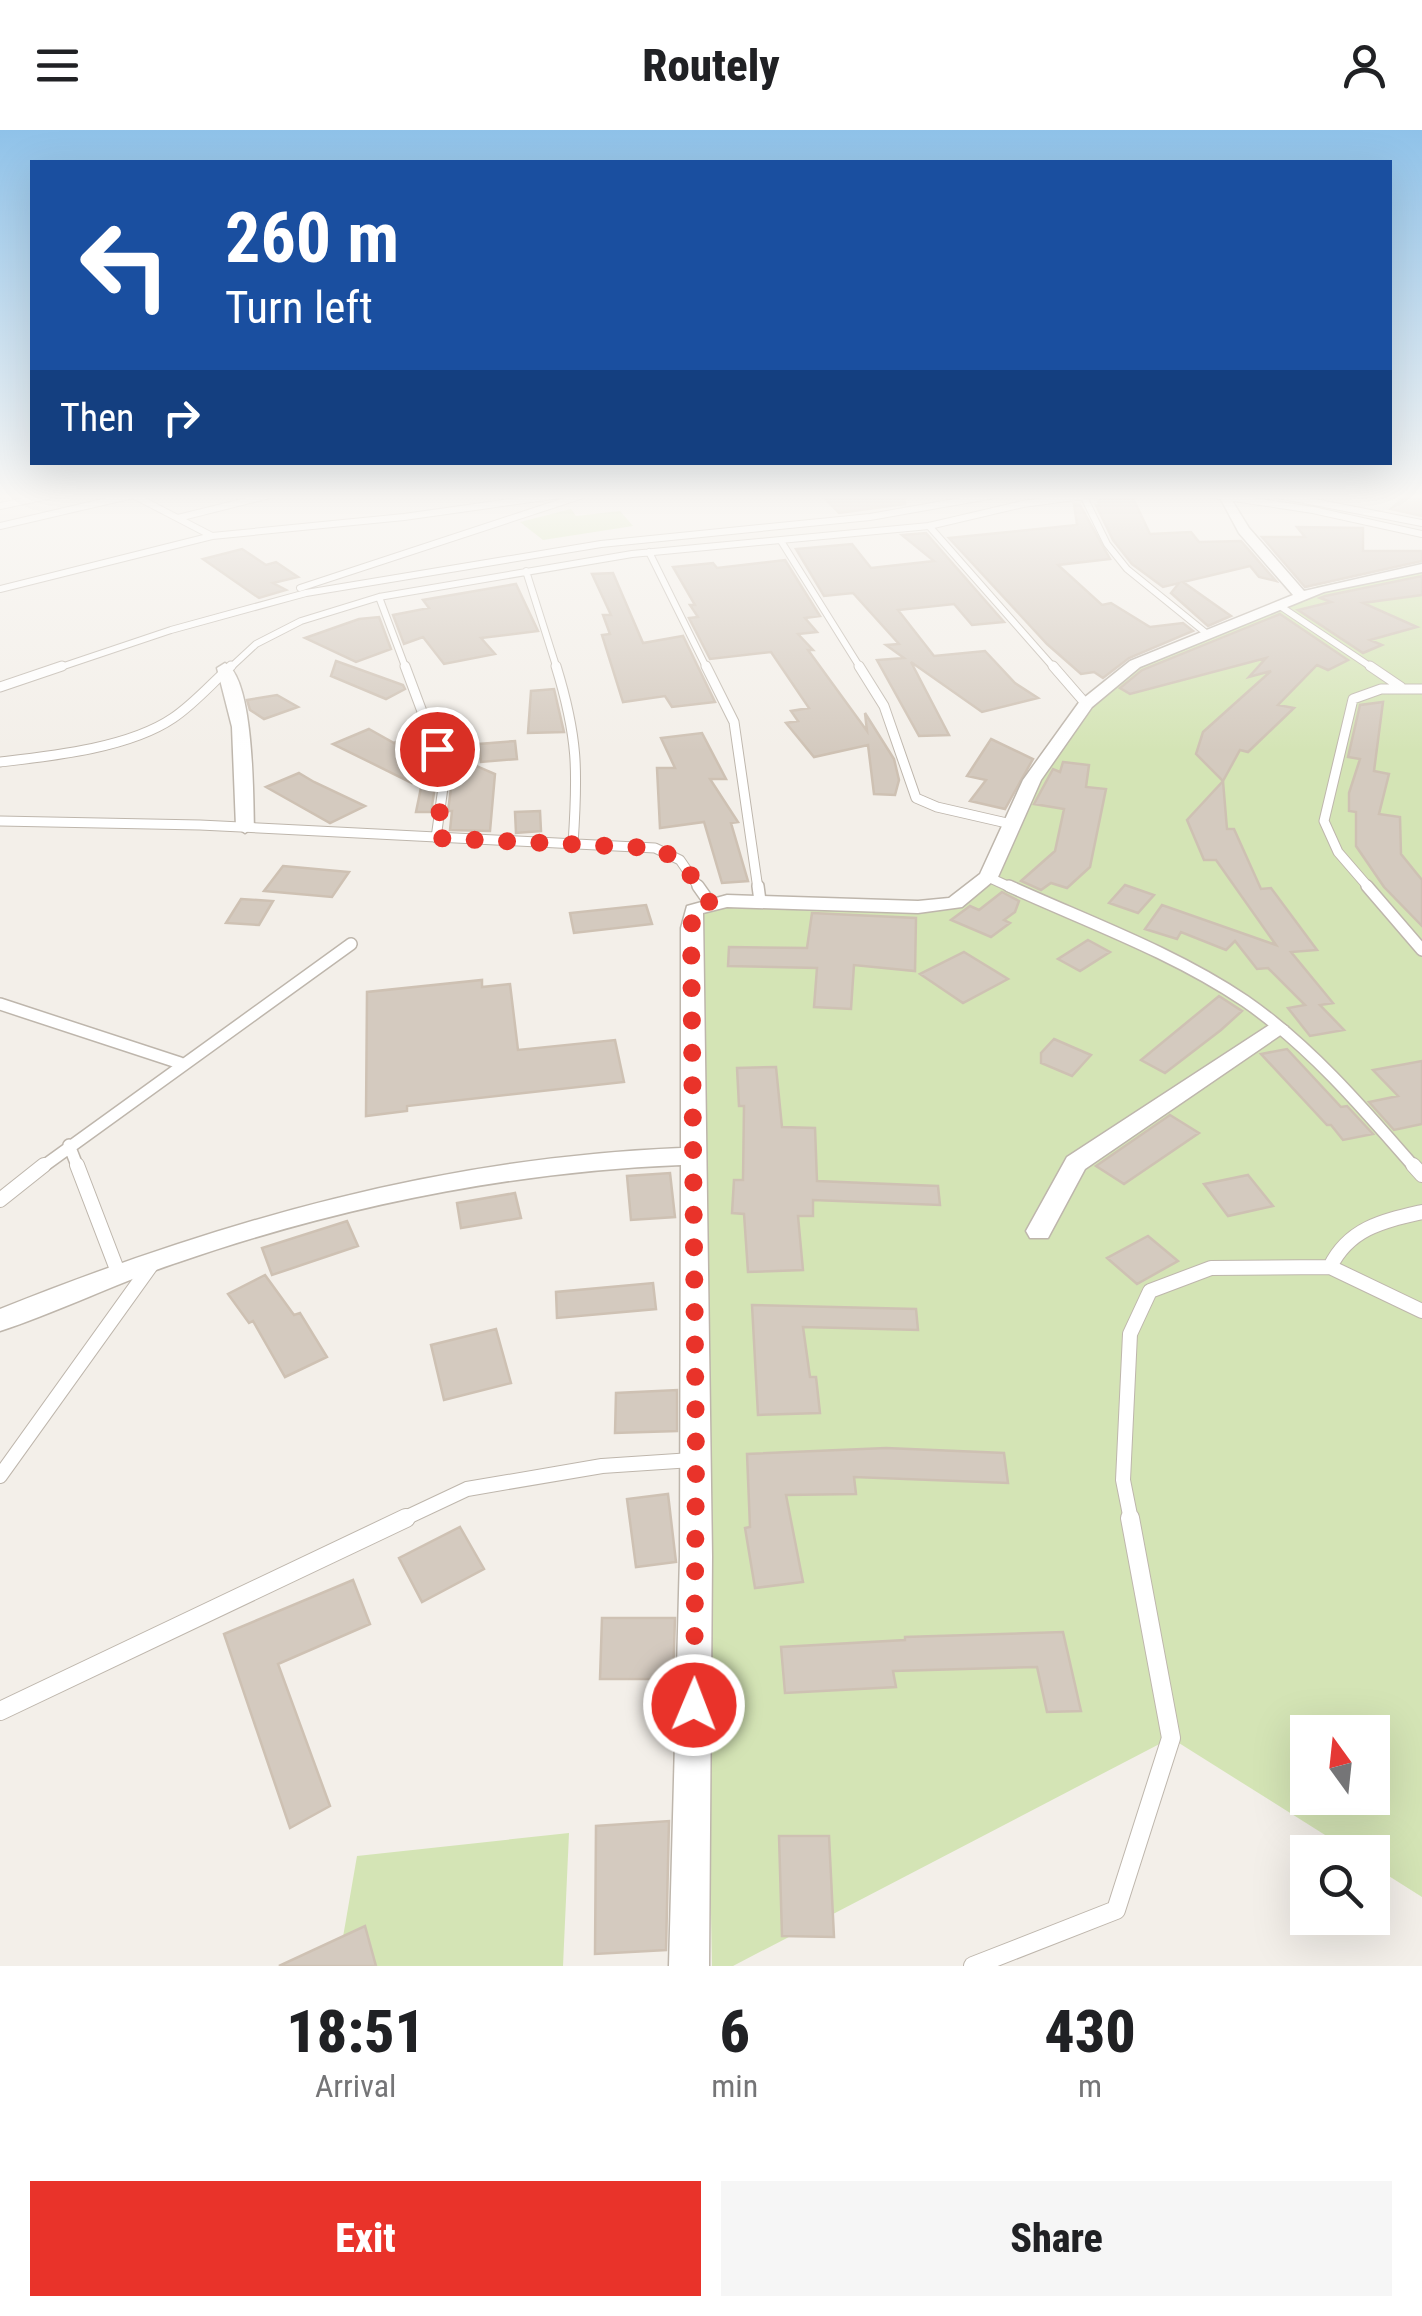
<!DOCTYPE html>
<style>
:root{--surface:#fff;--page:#f6f6f6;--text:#202124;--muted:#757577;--accent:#e9332a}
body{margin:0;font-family:"Roboto Condensed",sans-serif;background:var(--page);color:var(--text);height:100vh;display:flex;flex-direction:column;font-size:38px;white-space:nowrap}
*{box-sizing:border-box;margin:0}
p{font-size:32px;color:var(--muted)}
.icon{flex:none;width:55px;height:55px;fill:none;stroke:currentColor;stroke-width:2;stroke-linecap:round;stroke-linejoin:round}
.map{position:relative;height:1836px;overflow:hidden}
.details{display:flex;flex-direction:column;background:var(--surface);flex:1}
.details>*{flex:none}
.guide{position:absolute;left:30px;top:30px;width:1362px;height:305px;border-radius:0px;box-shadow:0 10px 40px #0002;background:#1a4fa0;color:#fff;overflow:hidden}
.needle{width:65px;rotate:345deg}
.fabs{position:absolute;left:1290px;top:1585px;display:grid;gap:20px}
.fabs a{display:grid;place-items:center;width:100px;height:100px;border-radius:0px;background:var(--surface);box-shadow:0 10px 40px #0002;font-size:50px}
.pin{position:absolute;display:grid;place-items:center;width:85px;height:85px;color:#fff;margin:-42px;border:5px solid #fff;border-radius:50%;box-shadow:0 2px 10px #0007}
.me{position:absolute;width:110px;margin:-55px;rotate:1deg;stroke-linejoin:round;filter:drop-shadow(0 0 8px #0008)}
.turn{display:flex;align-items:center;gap:35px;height:210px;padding:0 30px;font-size:45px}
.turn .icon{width:130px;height:130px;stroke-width:2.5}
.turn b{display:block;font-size:70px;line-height:85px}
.then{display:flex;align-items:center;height:95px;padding:0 30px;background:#0003;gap:20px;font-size:38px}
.eta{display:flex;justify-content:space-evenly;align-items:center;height:170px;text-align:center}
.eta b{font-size:60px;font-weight:800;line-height:70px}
.primary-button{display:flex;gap:20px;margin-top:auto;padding:20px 30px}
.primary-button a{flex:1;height:115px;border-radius:0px;background:var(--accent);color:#fff;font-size:40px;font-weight:800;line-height:115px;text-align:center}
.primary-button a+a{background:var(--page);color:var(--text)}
header{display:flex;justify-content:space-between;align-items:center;height:130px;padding:0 30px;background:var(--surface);font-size:45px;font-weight:800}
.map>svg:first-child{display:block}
.green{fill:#d4e4b5;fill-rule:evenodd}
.building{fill:#d4cabf;stroke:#cec1b3;stroke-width:2.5}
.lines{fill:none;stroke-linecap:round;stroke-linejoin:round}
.lane-far4-casing{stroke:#beb6ac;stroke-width:8}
.lane-far3-casing{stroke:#beb6ac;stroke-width:11}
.lane-far2-casing{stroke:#beb6ac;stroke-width:14}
.lane-far1-casing{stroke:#beb6ac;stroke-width:16}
.lane-casing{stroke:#beb6ac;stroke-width:20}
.street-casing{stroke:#beb6ac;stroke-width:3}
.lane-far4{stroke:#fff;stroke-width:6}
.lane-far3{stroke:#fff;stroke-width:9}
.lane-far2{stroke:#fff;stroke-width:11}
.lane-far1{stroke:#fff;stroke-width:14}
.lane{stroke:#fff;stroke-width:18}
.street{fill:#fff;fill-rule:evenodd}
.route{stroke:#e9332a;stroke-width:18;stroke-dasharray:0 32.4}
</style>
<header><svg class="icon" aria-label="menu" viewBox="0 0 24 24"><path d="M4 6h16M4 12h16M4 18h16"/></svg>Routely<svg class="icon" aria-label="person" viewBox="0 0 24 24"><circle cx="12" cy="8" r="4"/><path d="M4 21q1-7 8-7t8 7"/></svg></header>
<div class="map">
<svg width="1422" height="1836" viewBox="0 0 1422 1836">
<rect width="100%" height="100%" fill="#f3efe9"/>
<path class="green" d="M571 379 576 386 620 381 633 396 543 410 520 392Z
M1422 435V1767L1373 1736 1372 1722H1352L1171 1608 733 1836H712L704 1419 701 778 710 775H939L971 762 1073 594 1138 535 1318 456ZM1308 1602H1372V1668H1308Z
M569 1703 563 1836H338L357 1726Z"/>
<path class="building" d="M821 364H904L905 374 839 383Z
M1407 364H1422V386L1391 379Z
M1104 365 1132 366 1150 404 1191 402 1199 412 1241 411 1276 451 1259 447 1250 436 1183 452 1231 486 1208 496 1171 463 1179 453 1163 457 1132 434 1113 410 1096 375 1100 376 1098 371Z
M1074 374 1080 375 1110 429 1058 435 1102 475 1111 473 1150 497 1183 493 1193 501 1129 528 1103 548 1094 542 1081 544 1047 514 949 408 1077 395Z
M1297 397 1363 398V421H1422V431L1305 457 1262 407H1305Z
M926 403 1004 492 972 495 954 474 898 480 934 526 985 521 1015 553 1038 568 982 582 911 532 949 605 919 606 877 530 904 528 886 515 899 514 853 463 824 466 796 419 852 414 871 438 934 431 902 405Z
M242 419 266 435 276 432 298 447 273 453 286 460 259 468 203 429Z
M785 430 820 486 805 488 817 502 798 504 813 520H808L867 601 865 583 894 629 899 650 895 665 874 664 868 615 814 627 786 593 798 591 791 581 809 578 771 522 710 529 689 488 698 487 690 475H695L673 437 713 433 717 438Z
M613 443 643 513 683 506 715 572 672 577 665 566 623 572 602 505 610 504 603 485H611L592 444Z
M1422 446V465L1363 473 1417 497 1370 510 1382 515 1363 523 1298 480 1331 472 1320 468 1325 466Z
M516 454 538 501 481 508 495 524 444 534 423 507 404 514 393 485 429 478 423 470Z
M1280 484 1348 530 1328 540 1317 535 1278 575 1294 578 1248 622 1240 620 1223 651 1227 699H1234L1261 759 1271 758 1317 820 1291 822 1333 873 1320 875 1344 900 1310 906 1288 878 1305 875 1268 838 1257 839 1235 811 1226 820 1181 802 1177 809 1145 799 1162 775 1276 815 1216 730H1204L1187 690 1223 651 1196 624 1203 602 1271 541 1249 547 1266 528 1130 564 1120 558 1142 540Z
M379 487 391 519 356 532 305 508 359 489Z
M336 531 403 555 405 559 386 569 331 546Z
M554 559 564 602 528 603 531 561Z
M277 565 298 577 264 589 250 580 247 570Z
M1383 572 1374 641 1389 644 1379 684 1400 687 1401 724 1422 750V796L1384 757 1356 716V682L1349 681V663L1360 629 1348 627 1360 575Z
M369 599 394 613 407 607 426 615 437 644 431 682H416L423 648 412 653 333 614Z
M702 603 726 649H710L738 692 731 693 748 751 722 753 704 692 660 698 657 638H675L661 608Z
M991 609 1033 629 1005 679 970 671 986 650 967 646Z
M515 611 517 629 481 632 479 614Z
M446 623 495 644 490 701 450 700 452 681H448L453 643Z
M1063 632 1089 635 1086 657 1106 659 1090 737 1067 758 1051 753 1041 760 1021 751 1055 721 1064 679 1034 674 1053 639 1060 642Z
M299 643 314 652 365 676 330 693 266 657Z
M540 681 541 701 516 703 515 682Z
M283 736 349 742 332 767 264 761Z
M1125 755 1154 765 1138 783 1109 773Z
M1002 762 1019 771 1015 782 1004 790 1010 793 991 807 951 790 970 776 979 780Z
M241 769 273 771 259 795 226 793Z
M646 775 652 794 574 803 570 783Z
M812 783 916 788 915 841 854 835 851 879 814 877 817 838 728 836 729 817 807 818Z
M1088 810 1110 822 1080 841 1058 829Z
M964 822 1008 849 963 873 920 844Z
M482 850V857L510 854 518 920 615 910 624 952 407 976V981L366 986 367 862Z
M1219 866 1242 881 1221 900 1165 943 1141 930Z
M1054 909 1091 925 1072 946 1041 933V923Z
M1287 919 1341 977 1347 976 1373 1004 1343 1010 1331 995H1327L1261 924Z
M1422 931V994L1394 1000 1369 972 1398 966 1373 940Z
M776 937 782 997 815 998 817 1051 938 1056 940 1075 813 1070V1086H798L803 1140 748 1142 744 1084 732 1083 734 1050H743L744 976H739L737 938Z
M1170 985 1199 1003 1124 1054 1096 1036Z
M670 1043 675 1087 631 1090 627 1046Z
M1248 1045 1273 1076 1228 1086 1204 1054Z
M515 1063 521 1088 461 1098 457 1073Z
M347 1091 358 1116 272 1145 262 1118Z
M1148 1106 1178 1131 1137 1154 1107 1128Z
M265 1145 294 1185 300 1183 327 1227 285 1247 253 1191 249 1193 228 1164Z
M653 1153 656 1179 557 1188 556 1162Z
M752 1175 916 1179 918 1200 803 1197 810 1247H816L820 1283 758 1285Z
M496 1199 511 1253 444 1270 431 1215Z
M677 1260V1301L615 1303 616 1263Z
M886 1318 1004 1323 1008 1353 854 1347 856 1364 786 1365 803 1452 755 1458 745 1398 750 1397 747 1324Z
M668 1364 676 1432 636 1437 627 1369Z
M460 1397 484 1439 422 1472 399 1428Z
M353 1450 370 1494 278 1534 330 1676 290 1698 224 1504Z
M602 1488H675L673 1549H600Z
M1063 1502 1081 1581 1047 1582 1037 1537 893 1541 896 1557 785 1563 781 1517 905 1510V1507Z
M669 1691 666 1820 595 1824 596 1696Z
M779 1706H829L834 1807 782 1806Z
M365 1796 376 1836H279Z"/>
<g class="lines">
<defs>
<path id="lane-far4" d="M1207 364 1313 380 1422 404
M1273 364 1422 393
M1083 365 1107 414 1127 439 1206 503
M0 376 57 364
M178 388 274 364
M0 396 133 365 212 406
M929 396 1055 539
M781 411 861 539
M649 422 707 539
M526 441 557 539
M300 458 586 364
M0 459 212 406 404 387 567 364
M379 467 406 539
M1280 476 1374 539
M55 539 171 500 306 463 601 414 870 387 1000 364
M229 539 256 514 301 491 379 467 632 424 929 396 1023 374 1097 364"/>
<path id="lane-far3" d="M405 536 445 643 436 708
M556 536C578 607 578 641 573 714
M706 536 734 592 758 759
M859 536 884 576 916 668 937 677 1011 694
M1053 536 1086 574
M1370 536 1401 557
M0 557 62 536
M0 632C52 626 129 618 173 588 194 574 212 553 231 536
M0 691 200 695 655 718 680 730 700 759
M988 747 1014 759
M1370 759 1338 722 1324 691 1353 569 1381 559H1422"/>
<path id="lane-far2" d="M698 756 710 773
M758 756 760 771
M1009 756C1088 792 1172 822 1245 871 1310 916 1363 978 1415 1038
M1367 756 1422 820
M0 874 180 933
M69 1015 78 1038
M41 1038 351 814"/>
<path id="lane-far1" d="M77 1035 118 1142
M1413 1035 1422 1045
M0 1070 44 1035
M1330 1137C1349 1098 1383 1091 1422 1082
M0 1346 152 1134
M401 1390 467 1359 602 1336 692 1330
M1131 1390 1123 1350 1130 1204 1150 1161 1211 1138 1330 1137 1422 1181"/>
<path id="lane" d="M0 1581 406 1388
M973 1836 1116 1780 1171 1608 1130 1388"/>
<path id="street" d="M1218 364H1228L1249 398 1304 461 1422 434V442L1324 462 1140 537 1092 577 1041 650 998 747 962 777 918 783 727 777 703 783 712 1426 709 1836H669L680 1426 681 1035C508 1042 342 1076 179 1132 118 1152 61 1181 0 1201V1179C223 1090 440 1028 681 1018V798L687 776 727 765 918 771 949 768 980 744 1023 650 1080 571 1130 531 1293 465 1239 403Z
M225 533C254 548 253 665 254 697L245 703 236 697 232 597 217 538Z
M1277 890 1288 897 1285 902 1085 1039 1048 1108H1030L1026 1101 1067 1027Z"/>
</defs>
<use href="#lane-far4" class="lane-far4-casing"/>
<use href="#lane-far3" class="lane-far3-casing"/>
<use href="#lane-far2" class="lane-far2-casing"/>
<use href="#lane-far1" class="lane-far1-casing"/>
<use href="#lane" class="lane-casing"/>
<use href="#street" class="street-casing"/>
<use href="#lane-far4" class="lane-far4"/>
<use href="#lane-far3" class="lane-far3"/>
<use href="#lane-far2" class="lane-far2"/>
<use href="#lane-far1" class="lane-far1"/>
<use href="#lane" class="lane"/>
<use href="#street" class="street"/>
</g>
<linearGradient id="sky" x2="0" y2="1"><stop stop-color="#8fc2e9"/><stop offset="0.59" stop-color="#faf8f5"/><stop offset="1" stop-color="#faf8f5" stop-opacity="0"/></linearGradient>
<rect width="1422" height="621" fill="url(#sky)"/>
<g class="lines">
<path class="route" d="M437 619 445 644 436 708 655 718 680 730 710 773 694 780 691 798 696 1330 694 1575"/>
</g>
</svg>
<div class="fabs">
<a><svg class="needle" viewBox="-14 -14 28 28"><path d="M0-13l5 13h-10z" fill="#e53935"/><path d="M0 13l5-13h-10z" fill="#757577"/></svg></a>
<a><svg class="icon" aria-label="search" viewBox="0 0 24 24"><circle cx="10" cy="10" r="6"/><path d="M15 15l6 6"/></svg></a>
</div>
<div class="pin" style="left:437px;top:619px;background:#d93025"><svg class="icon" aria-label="arrive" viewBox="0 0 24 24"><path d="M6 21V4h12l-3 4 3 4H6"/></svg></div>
<svg class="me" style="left:694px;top:1575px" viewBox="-20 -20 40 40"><circle r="17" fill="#e9332a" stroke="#fff" stroke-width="3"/><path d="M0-11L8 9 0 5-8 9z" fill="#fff"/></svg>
<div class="guide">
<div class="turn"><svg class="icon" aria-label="left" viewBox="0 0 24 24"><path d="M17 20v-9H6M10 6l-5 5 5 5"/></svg><div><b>260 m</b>Turn left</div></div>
<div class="then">Then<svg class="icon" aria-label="right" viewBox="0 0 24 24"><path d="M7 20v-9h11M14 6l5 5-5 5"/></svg></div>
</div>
</div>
<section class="details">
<div class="eta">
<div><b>18:51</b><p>Arrival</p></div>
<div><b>6</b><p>min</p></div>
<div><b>430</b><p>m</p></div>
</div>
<div class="primary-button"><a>Exit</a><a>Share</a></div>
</section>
